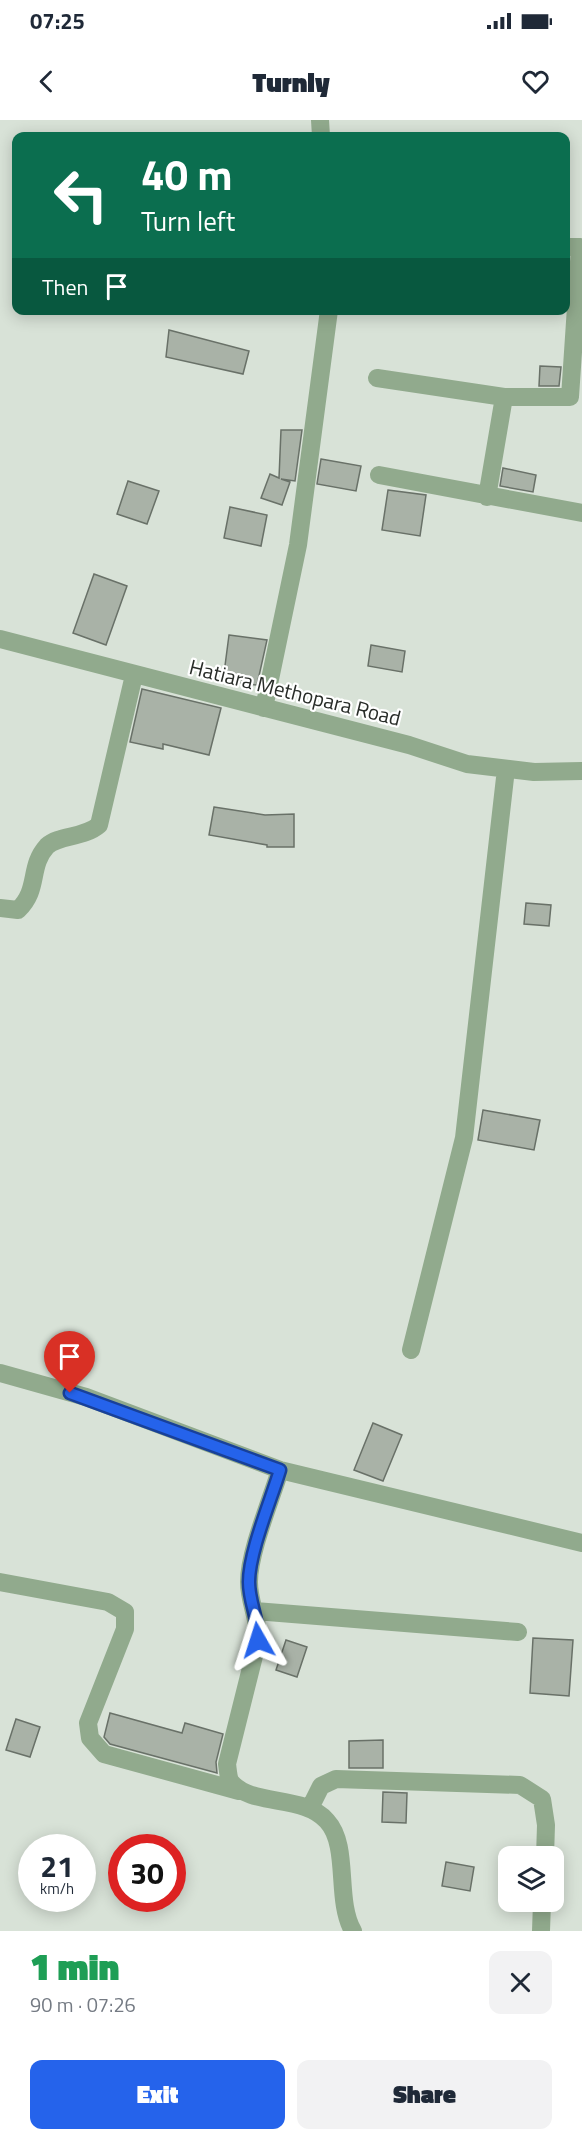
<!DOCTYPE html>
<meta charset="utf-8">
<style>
:root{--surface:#fff;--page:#f2f2f3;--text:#1f2937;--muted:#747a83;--accent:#2563eb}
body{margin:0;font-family:"Titillium Web",sans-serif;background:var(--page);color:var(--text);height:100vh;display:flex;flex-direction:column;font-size:22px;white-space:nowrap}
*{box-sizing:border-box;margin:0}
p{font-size:20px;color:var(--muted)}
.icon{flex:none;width:33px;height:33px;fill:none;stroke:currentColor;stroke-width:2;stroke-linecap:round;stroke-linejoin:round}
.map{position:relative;height:1811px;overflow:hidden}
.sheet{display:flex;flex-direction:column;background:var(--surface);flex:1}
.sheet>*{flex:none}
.guide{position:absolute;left:12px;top:12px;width:558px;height:183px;border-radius:12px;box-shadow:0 3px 15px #0003;background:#0b6e4f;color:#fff;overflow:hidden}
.tools{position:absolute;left:498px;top:1726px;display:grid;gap:12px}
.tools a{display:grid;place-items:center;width:66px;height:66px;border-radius:12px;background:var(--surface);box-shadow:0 3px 15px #0003;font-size:30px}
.speed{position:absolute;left:18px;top:1714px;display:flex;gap:12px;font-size:30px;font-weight:700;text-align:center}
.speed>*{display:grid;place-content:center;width:78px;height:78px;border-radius:50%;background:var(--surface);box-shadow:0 3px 15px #0003;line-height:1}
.speed small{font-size:15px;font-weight:400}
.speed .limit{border:9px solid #d22;background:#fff;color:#111}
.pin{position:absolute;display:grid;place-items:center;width:51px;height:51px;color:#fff;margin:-62px -26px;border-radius:50% 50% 50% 0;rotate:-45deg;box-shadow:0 0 6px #0007}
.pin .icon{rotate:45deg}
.me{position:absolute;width:66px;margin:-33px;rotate:354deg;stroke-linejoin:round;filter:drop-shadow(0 0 4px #0008)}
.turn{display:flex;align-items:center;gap:21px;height:126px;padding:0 30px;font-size:27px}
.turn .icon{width:78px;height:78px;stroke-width:2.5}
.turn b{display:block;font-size:42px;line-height:51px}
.then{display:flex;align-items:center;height:57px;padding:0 30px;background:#0003;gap:12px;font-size:22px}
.round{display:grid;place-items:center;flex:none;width:63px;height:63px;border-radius:12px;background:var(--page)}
.overview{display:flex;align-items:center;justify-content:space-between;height:102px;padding:0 30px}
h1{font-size:36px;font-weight:800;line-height:45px;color:#1e9e55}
.cta{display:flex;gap:12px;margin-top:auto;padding:12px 30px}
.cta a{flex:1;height:69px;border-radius:12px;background:var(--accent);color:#fff;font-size:24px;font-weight:800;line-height:69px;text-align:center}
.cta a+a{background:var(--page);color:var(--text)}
.status{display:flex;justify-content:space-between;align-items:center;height:42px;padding:0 30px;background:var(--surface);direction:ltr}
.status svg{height:16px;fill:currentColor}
header{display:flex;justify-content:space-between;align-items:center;height:78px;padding:0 30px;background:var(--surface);font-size:27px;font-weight:800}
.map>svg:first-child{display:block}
.building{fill:#a9b2a7;stroke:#697168;stroke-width:1.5}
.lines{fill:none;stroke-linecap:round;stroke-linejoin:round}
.street{stroke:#91aa8d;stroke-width:18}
.route-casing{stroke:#184099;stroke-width:15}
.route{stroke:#2563eb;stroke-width:10}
.labels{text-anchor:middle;stroke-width:4.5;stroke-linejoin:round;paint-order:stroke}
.street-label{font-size:21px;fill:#282c28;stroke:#fff}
</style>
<div class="status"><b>07:25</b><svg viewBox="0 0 49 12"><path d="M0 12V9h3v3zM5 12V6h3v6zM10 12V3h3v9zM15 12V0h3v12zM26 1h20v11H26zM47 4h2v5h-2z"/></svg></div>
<header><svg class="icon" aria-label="back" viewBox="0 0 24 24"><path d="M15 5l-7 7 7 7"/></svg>Turnly<svg class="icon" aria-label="heart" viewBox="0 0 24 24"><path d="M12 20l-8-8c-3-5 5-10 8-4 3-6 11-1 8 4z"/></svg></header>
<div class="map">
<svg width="582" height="1811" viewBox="0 0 582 1811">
<rect width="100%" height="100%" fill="#d8e2d7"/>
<path class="building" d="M169 210 249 231 243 254 166 237Z
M540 246 561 247 559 266H539Z
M281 310H302L295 361 281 359 290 362 282 385 261 378 270 354 279 358Z
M321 339 361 346 356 371 317 364Z
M503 348 536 355 533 372 500 366Z
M128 361 159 371 147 404 117 394Z
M388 370 426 375 420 416 382 410Z
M230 387 267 395 261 426 224 418Z
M94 454 127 466 106 525 73 513Z
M229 515 267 520 257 565 223 561Z
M371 525 405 531 402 552 368 546Z
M142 569 221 588 209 635 163 624V629L130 622Z
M214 687 265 695 294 694V727H267V725L209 715Z
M526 783 551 785 549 806 524 804Z
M483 990 540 1000 534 1030 478 1020Z
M373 1303 402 1315 383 1361 354 1350Z
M533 1518 573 1520 569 1576 530 1573Z
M286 1520 307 1527 297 1557 276 1550Z
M110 1593 182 1613 185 1603 223 1614 216 1642 217 1653 110 1624 104 1617Z
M16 1599 40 1607 30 1637 6 1630Z
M383 1620V1648H349V1621Z
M383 1672 407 1673 406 1703 382 1702Z
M446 1742 474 1747 470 1771 442 1766Z"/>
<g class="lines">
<path class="street" d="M320 0 321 16
M377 258 504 277
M379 355 582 393
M487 377 504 277H570L580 127H566
M0 519 409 625 467 644 534 652 582 651
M264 588 298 425 329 190
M0 788 18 790C40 769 28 747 47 726 59 715 84 718 99 705L134 555
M411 1230 464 1018 506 649
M0 1253 86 1277 280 1350 582 1423
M280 1350C271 1380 249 1432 249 1462 249 1483 259 1499 258 1520L227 1644C228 1650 228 1658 231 1662 251 1687 304 1674 327 1701 350 1726 335 1780 353 1811
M0 1462 108 1482 125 1492V1509L88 1603 90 1618 104 1634 239 1671
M255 1491 518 1512
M310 1688 321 1666 336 1659 520 1665 542 1679 546 1705 545 1737
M541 1811 542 1782"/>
</g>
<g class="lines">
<defs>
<path id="route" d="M70 1273 280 1350C271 1380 249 1432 249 1462 249 1483 259 1499 258 1520"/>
</defs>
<use href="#route" class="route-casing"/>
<use href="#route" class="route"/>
</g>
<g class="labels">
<g class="street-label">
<text transform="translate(295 573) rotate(14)" y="7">Hatiara Methopara Road</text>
</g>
</g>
</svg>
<div class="tools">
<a><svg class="icon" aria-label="layers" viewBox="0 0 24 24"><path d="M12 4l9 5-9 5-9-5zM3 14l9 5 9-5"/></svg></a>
</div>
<div class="speed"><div>21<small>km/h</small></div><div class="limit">30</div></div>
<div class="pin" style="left:70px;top:1273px;background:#d93025"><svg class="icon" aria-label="arrive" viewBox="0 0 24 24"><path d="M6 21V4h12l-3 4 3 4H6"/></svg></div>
<svg class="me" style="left:258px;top:1520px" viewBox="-20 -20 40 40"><path d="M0-17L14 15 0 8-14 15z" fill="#2563eb" stroke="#fff" stroke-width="4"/></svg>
<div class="guide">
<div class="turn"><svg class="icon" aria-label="left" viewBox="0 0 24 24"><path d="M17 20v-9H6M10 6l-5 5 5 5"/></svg><div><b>40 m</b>Turn left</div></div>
<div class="then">Then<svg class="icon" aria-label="arrive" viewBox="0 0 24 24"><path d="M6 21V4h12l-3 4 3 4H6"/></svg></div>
</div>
</div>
<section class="sheet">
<div class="overview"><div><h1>1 min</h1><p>90 m · 07:26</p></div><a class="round"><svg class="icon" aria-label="close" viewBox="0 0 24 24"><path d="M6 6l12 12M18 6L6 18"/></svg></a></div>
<div class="cta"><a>Exit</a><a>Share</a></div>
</section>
